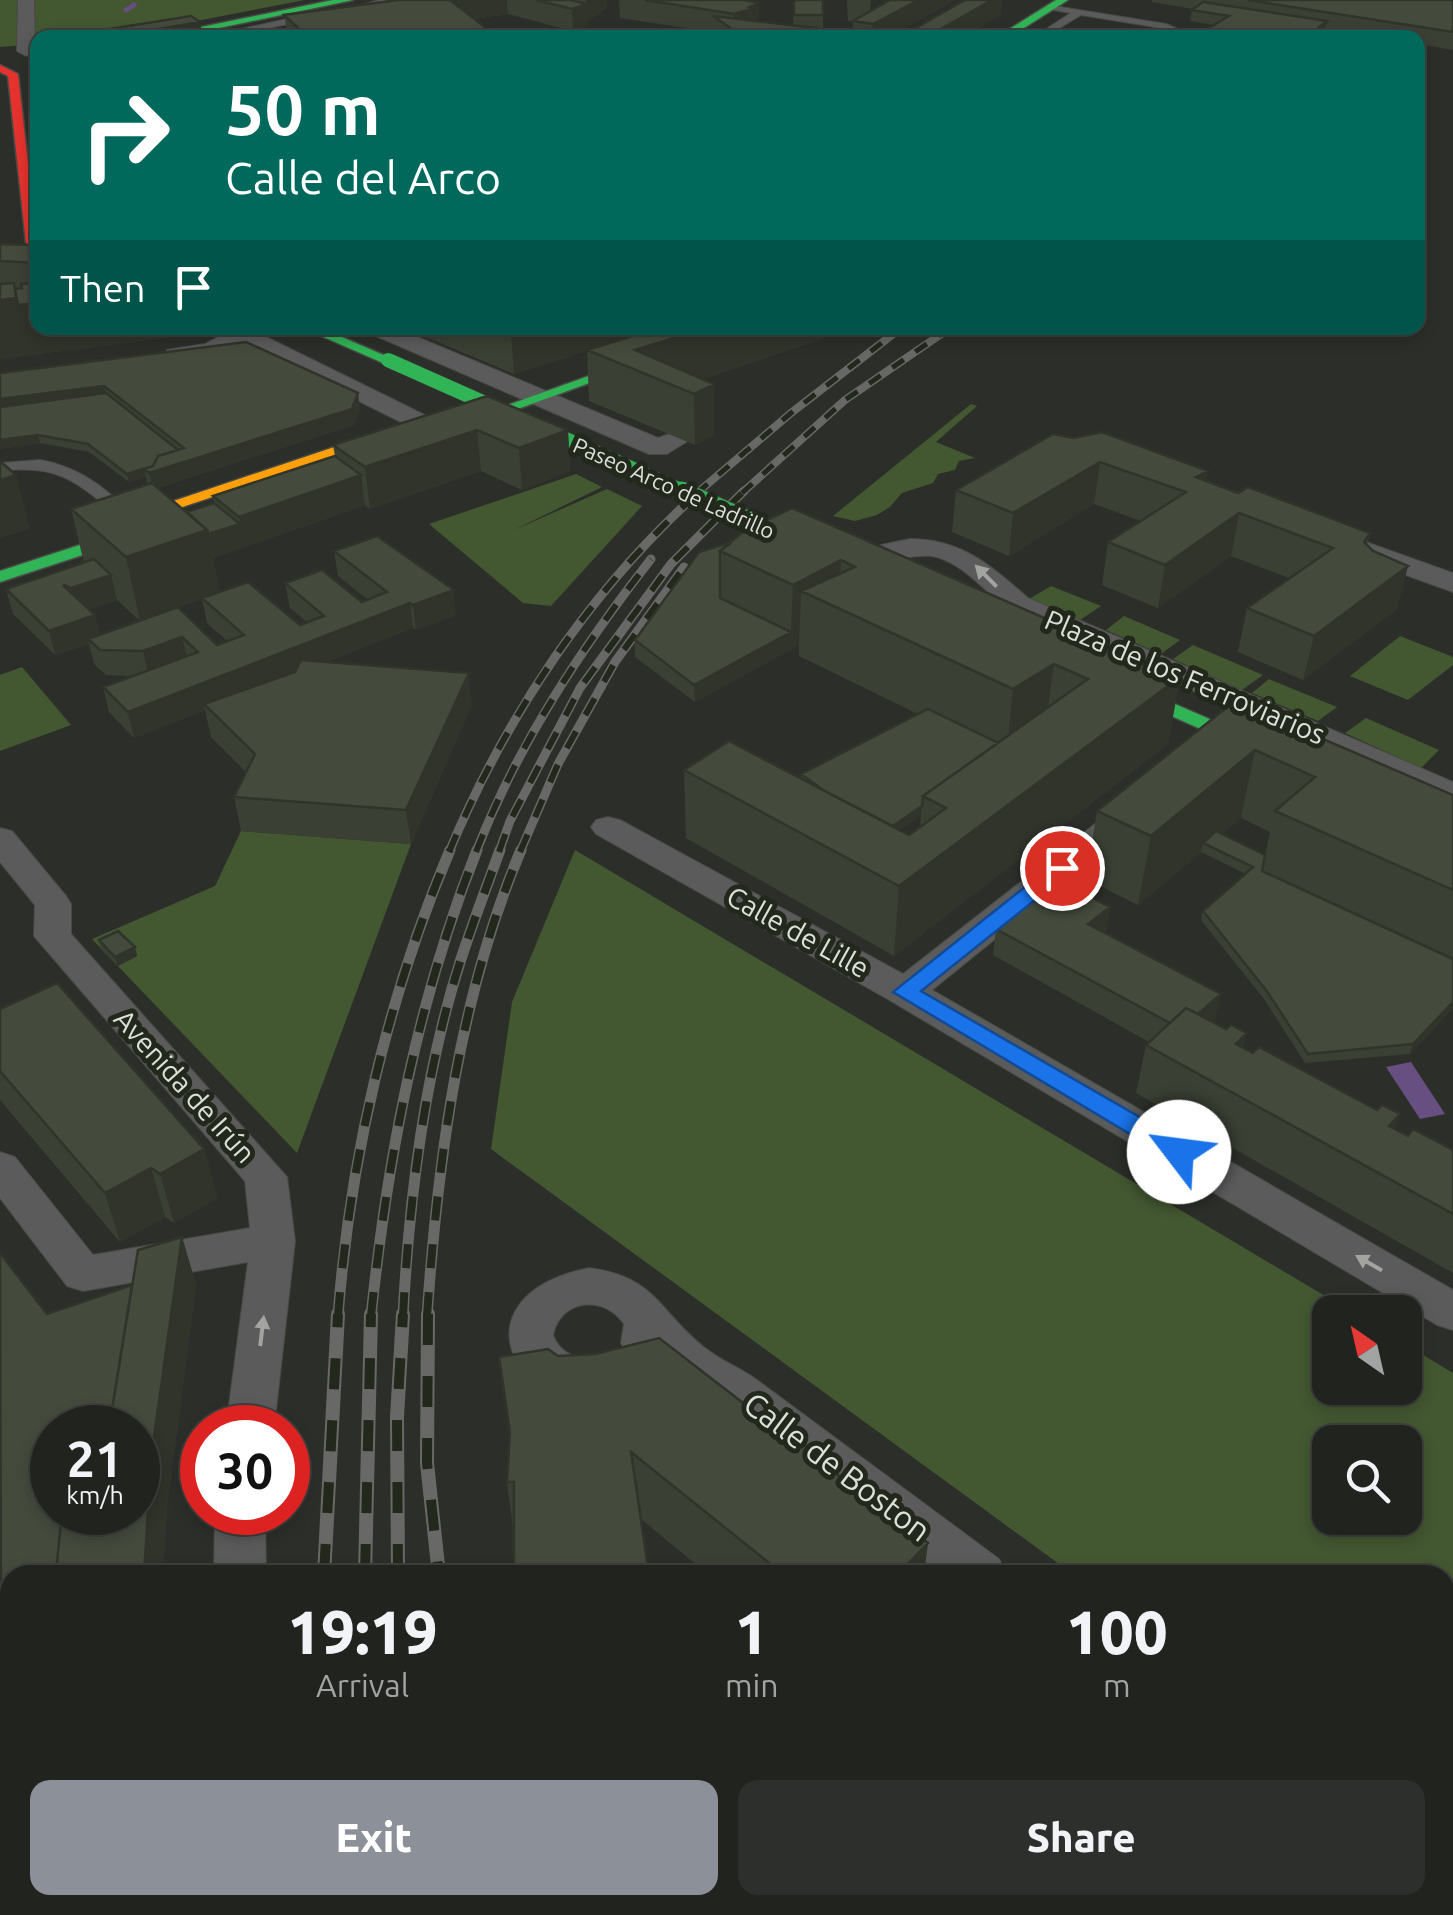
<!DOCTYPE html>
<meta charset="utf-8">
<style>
:root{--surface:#21231f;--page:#2d2f2c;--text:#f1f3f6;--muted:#a2a4a4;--line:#3e403d;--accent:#8c9099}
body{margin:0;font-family:Ubuntu,sans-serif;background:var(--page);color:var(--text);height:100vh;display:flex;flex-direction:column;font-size:38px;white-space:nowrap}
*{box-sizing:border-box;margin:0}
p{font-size:32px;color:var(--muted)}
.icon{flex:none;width:55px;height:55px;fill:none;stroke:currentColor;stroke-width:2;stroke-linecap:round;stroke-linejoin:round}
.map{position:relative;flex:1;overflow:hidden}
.side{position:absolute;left:0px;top:1565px;width:1455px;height:350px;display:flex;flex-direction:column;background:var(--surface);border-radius:30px 30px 0 0;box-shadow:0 5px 15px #0003,0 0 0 2px var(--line)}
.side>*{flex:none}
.banner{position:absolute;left:30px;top:30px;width:1395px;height:305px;border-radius:20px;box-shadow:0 5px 15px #0003,0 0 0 2px var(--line);background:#00695c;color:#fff;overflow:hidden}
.needle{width:65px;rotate:326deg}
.fabs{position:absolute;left:1312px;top:1295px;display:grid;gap:20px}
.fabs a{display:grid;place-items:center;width:110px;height:110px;border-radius:20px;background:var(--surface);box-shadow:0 5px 15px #0003,0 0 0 2px var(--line);font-size:50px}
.speed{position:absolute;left:30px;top:1405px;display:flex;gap:20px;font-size:50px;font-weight:700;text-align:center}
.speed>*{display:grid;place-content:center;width:130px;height:130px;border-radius:50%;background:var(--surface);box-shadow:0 5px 15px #0003,0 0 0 2px var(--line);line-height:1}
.speed small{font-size:25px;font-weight:400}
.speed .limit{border:15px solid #d22;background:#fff;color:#111}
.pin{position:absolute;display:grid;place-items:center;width:85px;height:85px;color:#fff;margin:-42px;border:5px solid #fff;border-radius:50%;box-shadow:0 2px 10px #0007}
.me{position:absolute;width:110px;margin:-55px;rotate:300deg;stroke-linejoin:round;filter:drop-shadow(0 0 8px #0008)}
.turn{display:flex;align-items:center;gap:35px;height:210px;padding:0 30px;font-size:45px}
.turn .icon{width:130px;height:130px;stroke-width:2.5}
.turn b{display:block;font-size:70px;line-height:85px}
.then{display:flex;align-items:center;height:95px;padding:0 30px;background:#0003;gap:20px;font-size:38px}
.eta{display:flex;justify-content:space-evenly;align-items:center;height:170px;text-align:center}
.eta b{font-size:60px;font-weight:800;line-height:70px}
.cta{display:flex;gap:20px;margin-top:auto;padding:20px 30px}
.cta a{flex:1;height:115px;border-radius:20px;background:var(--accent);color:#fff;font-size:40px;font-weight:800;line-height:115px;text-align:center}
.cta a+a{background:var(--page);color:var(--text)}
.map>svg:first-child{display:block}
.green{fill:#435731;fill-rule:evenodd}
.water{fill:#674f81}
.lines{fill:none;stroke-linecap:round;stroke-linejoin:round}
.stream{stroke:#674f81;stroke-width:5}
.lane-casing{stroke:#484a46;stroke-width:2}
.street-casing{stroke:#484a46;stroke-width:2}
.fast-casing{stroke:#484a46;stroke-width:3}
.slow-casing{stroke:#484a46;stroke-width:3}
.jam-casing{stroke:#484a46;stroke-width:3}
.lane{fill:#5c5b5c;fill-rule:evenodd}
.street{fill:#5c5b5c;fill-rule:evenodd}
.fast{fill:#30b455;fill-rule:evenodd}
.slow{fill:#ff9f0a;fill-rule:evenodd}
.jam{fill:#e5322d;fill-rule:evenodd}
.rail-far4-casing{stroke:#686966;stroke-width:5}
.rail-far3-casing{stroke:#686966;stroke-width:8}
.rail-far2-casing{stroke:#686966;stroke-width:9}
.rail-far1-casing{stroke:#686966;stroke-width:11}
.rail-casing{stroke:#686966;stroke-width:14}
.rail-far4{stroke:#22281c;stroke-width:4;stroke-dasharray:11;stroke-linecap:butt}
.rail-far3{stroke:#22281c;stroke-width:5;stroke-dasharray:14;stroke-linecap:butt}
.rail-far2{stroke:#22281c;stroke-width:6;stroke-dasharray:19;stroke-linecap:butt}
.rail-far1{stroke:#22281c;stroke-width:8;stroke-dasharray:24;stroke-linecap:butt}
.rail{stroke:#22281c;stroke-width:10;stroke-dasharray:31;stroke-linecap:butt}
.fast-bridge-far1-casing{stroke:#484a46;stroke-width:15;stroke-linecap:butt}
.fast-bridge-casing{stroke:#484a46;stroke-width:21;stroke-linecap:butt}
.fast-bridge-far1{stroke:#30b455;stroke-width:14}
.fast-bridge{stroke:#30b455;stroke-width:19}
.wall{fill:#3a4034;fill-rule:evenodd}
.shaded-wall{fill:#30342b}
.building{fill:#444b3d;stroke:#30342b;stroke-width:2.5}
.oneway{fill:#a2a4a0}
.route{fill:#1a73e8;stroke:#114b97;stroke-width:2.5}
.labels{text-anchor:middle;stroke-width:10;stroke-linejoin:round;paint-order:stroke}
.far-street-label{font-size:22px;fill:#dce0d8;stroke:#22281c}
.street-label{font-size:28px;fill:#dce0d8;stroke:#22281c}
.near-street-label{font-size:32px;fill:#dce0d8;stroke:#22281c}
</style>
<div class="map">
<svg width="1453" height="1915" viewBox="0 0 1453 1915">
<rect width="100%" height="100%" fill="#2c2f29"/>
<path class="green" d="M0 0H305L108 38H38L37 44 0 47Z
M971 404 977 406 936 442 975 458 959 461 955 470 938 474 933 483 902 493 890 507 877 515 855 521 833 516Z
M576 474 602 487 514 530 607 489 642 506 551 606 523 603 429 524Z
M1051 586 1101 606 1080 620 1029 599Z
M1124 616 1180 640 1161 654 1106 630Z
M1400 636 1453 657V665L1408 700 1350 676Z
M1193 645 1263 675 1242 690 1173 659Z
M22 667 71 725 0 751V675Z
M1269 679 1337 707 1318 721 1252 693Z
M1366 718 1439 750 1421 768 1345 733Z
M241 831 411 844 297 1153 92 939 215 886Z
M575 850 1352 1312H1330V1388H1405V1344L1453 1373V1646L1445 1658V1575H1074L491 1149 512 1002ZM1330 1442H1405V1518H1330Z"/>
<path class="water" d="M1411 1062 1445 1114 1420 1119 1386 1067Z"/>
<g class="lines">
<path class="stream" d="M126 10 134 5"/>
<defs>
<path id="lane" d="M379 0H396L358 10 354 7Z
M1048 5 1166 24 1176 28 1177 38H1168V31L1161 28 1081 15 1043 38H1032L1071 13 1048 9Z
M310 14 313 19 220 38H200Z
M40 460C76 466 106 487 131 514L124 518 119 517C76 481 58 464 0 471V463Z"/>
<path id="street" d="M18 0H34L35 51 26 56 17 51Z
M220 328H248L449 427 453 432 449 437H431L242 343C225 356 181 372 164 355L167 350 205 344 224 334Z
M365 328H396L658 438 678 431 691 439 667 454H649L369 333Z
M910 539C962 539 991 566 1028 598L1453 782V804L1008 610C986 592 960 560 931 556 912 554 894 563 876 558L872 552 876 546Z
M1363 541 1453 573V592L1353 556 1349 550 1353 544Z
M1130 803 1142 806 1147 813 1142 820 932 990 1453 1290V1330L1437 1325 891 1001 596 834 591 827 596 820 608 817 620 820 903 974 1118 806Z
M0 828 12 831 66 896 71 904V934L287 1177 295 1241 274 1428H226L248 1262 83 1291 67 1286 0 1198V1152L15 1157 93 1255 250 1228 245 1181 34 936 35 905 0 862Z
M589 1268C657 1277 657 1310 705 1348 721 1361 741 1368 757 1380 838 1440 919 1499 999 1559L1007 1575H942L718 1404 674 1376 655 1358 644 1362 628 1356 621 1343 624 1324C605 1295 561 1298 553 1335 561 1355 576 1357 595 1363L601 1377 595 1391C519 1416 451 1296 589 1268Z
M215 1512H265L266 1575H214Z
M1453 1752V1815L1445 1818V1755Z
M1445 1862 1453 1865V1915H1429L1422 1905H1445Z
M210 1905H268V1915H210Z"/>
<path id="fast" d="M333 0H353L171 38H148Z
M1056 0H1068L1008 38H995Z
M303 328H321L395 360 383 363Z
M722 328H741L460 430 447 427Z
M150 522 156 523V531L0 582V571Z
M1127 683 1282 751 1285 755 1282 759H1268L1120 693 1118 689Z"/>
<path id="slow" d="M406 423 411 425V431L113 530 107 531 99 526Z"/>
<path id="jam" d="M0 65 18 74 38 254 26 243 8 76 0 72Z"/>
</defs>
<use href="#lane" class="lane-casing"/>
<use href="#street" class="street-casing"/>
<use href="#fast" class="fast-casing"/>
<use href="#slow" class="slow-casing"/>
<use href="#jam" class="jam-casing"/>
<use href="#lane" class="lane"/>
<use href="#street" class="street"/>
<use href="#fast" class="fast"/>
<use href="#slow" class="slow"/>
<use href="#jam" class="jam"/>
<defs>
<path id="rail-far4" d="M1334 38 1377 0"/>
<path id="rail-far3" d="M697 493 791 413 901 328
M742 493 845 400 950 328"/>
<path id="rail-far2" d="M449 852C506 716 590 590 700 491
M476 852C518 744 580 650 651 559
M499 852 510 821 580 688 671 564 744 491
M520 852 558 764 615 662 684 567"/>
<path id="rail-far1" d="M338 1316C350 1157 388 996 450 850
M371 1316C388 1155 417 1001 477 850
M403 1316C409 1200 425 1070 461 959 473 922 487 886 500 850
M427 1316C438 1158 459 996 521 850"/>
<path id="rail" d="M428 1314 427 1463 439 1575
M324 1575 338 1314
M365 1575 371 1314
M398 1575 397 1417 403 1314
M335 1905 336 1915
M386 1905 387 1915
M425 1905 426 1915
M468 1905 469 1915"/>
</defs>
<use href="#rail-far4" class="rail-far4-casing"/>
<use href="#rail-far3" class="rail-far3-casing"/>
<use href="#rail-far2" class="rail-far2-casing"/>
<use href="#rail-far1" class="rail-far1-casing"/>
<use href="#rail" class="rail-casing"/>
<use href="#rail-far4" class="rail-far4"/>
<use href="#rail-far3" class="rail-far3"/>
<use href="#rail-far2" class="rail-far2"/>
<use href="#rail-far1" class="rail-far1"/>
<use href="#rail" class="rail"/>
<defs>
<path id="fast-bridge-far1" d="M388 360 687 493"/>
<path id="fast-bridge" d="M681 491 823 554"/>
</defs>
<use href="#fast-bridge-far1" class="fast-bridge-far1-casing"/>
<use href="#fast-bridge" class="fast-bridge-casing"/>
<use href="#fast-bridge-far1" class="fast-bridge-far1"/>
<use href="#fast-bridge" class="fast-bridge"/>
</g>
<path class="wall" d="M398 0H607V8L588 21V26L573 31 508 14 474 19 497 37 517 38 288 37 284 15Z
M619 0H746L759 3 758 21 793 25 794 0H823V38H713V32L620 18Z
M847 0H871L870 11 890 0H955L888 38H852L853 21H848Z
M1152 0H1453V50L1418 44V38H1375L1325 30 1324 33 1318 38H1193L1213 25 1190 21 1192 10 1193 9 1152 2Z
M0 244 38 245V328H180L171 337 0 359Z
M404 328H658L514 374Z
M851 329 703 379 714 384V435L695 445 589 401 587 350Z
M0 373 360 409 354 425 157 488 187 512 214 503 213 496 335 456 333 445 487 396 568 430 570 471 522 490 481 471 370 509 365 505 213 558 219 592 300 625 307 622 290 608 285 583 362 602 368 600 338 576 334 551 456 615 416 630 413 628 326 662 472 705 411 844 241 831 234 797 246 772 211 737 205 710 134 738 109 712 103 687 132 676 106 675 94 664 89 644 55 655 13 614 6 589 84 563 71 509 147 484 146 477 129 482 89 452 40 443 0 449ZM202 599 207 623 227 641 217 645 178 607ZM117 600 140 621 100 635 95 615 89 609Z
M1053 434 1206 481 1238 493 1370 533 1367 545 1373 551 1408 566 1397 609 1303 680 1238 652 1247 608 1289 578 1231 556 1158 608 1102 585 1108 542 1141 521 1094 504 1009 556 952 532 956 490Z
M792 508 1180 677 1168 744 894 956 686 838 684 770 801 779V774L918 714 799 656V645L695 702 635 657V640L699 552 732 542ZM921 815 920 827 909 835 900 830Z
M1235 701 1453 795V1008L1410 1054 1305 1063 1264 999 1201 920 1203 911 1246 874 1201 852 1138 905 1086 879 1097 811ZM1241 818 1270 832 1265 855 1222 834Z
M996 929 1105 934 1215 1021 1214 1023 1244 1048 1408 1136 1453 1150V1273L1136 1093 1146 1045 1149 1042 993 955Z
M99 940 135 947 137 956 118 966 101 949Z
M0 1009 204 1149 217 1198 174 1223 165 1217 120 1242 0 1100Z
M182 1237 196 1285 167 1506 163 1575H10V1863L0 1846V1253L47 1314 132 1285Z
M558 1356 815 1457 909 1529 924 1575H709L641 1519 649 1575H515L514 1536 507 1482 510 1439 499 1357Z
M35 1905H153V1915H41Z"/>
<path class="shaded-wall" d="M450 0H507L508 14 452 22Z
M586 0H607V8L588 21V26L573 31 572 9 586 4Z
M919 0H955L888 38H872L873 24Z
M992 0H1002L1001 15 962 38H925Z
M759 3 758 25 734 30V14Z
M1327 21 1324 33 1318 38H1306Z
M200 22 203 38H106Z
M458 31 459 38H408Z
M16 298 19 305 38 303V328H180L171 337 0 359V300Z
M534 328H658L514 374 511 334Z
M707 328H851V329L678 387 635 350Z
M714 384V435L695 445 694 394Z
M104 386 108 401 0 415V399Z
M358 393 360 409 354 425 153 489 149 473 144 469 146 477 129 482 127 474Z
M477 430 481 471 370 509 365 467Z
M568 430 570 471 522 490 519 448Z
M38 435 40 443 0 449V440Z
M1100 462 1094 504 1009 556 1013 513Z
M1208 471 1200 513 1196 477Z
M16 475 30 529 0 538V480Z
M361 475 365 506 213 558 220 593 140 621 126 557 207 530 240 524 239 517Z
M1239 513 1231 556 1158 608 1165 565Z
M841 560 839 609 801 591 799 645 695 702 694 685 791 632 793 585Z
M1408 566 1397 609 1303 680 1314 636Z
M111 575 117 600 77 613 71 588Z
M454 590 456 615 416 630 413 605Z
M410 603 413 628 208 709 204 704 205 710 134 738 128 712Z
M95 615 101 639H88L89 644 55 655 49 631Z
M182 637 188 662 149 677 143 651Z
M1054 664 1045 731 1007 747 1013 689Z
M469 673 472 705 411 844 406 810Z
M1180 677 1168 744 894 956 899 886Z
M1255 750 1241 818 1208 846 1203 843 1201 852 1138 905 1151 836Z
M922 806 921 815 882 842V833Z
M1110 907 1106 933 1088 924Z
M135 947 137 956 118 966 115 957Z
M1221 994 1215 1021 1176 1056 1182 1029Z
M1453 1002V1008L1410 1054 1413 1044Z
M1247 1033 1235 1082 1236 1044Z
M1400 1114 1384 1163 1389 1126Z
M204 1149 217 1198 174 1223 160 1174Z
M151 1168 165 1217 120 1242 105 1193Z
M182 1237 196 1285 167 1506 163 1575H144L151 1458Z
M910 1522 905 1567 928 1543 924 1575H897Z
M10 1615V1638L0 1622Z
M139 1905H153V1915H143Z
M605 1905H643L615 1915H606Z
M1194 1905H1204L1198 1915H1189Z"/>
<path class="building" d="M398 0H450L499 38H467L458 31 408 38H309L284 15Z
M536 0H570L587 4 572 9Z
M645 0H746L759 3 750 7 755 8 734 14Z
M794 0H823V15H794Z
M890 0H919L873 24 853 21Z
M965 0H992L925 38H898Z
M1248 0H1453V32Z
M1203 2 1327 21 1306 38H1192L1229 16 1192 10Z
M191 16 200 22 106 38H67L65 36Z
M713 16 815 28 811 30 816 31 808 36 771 33 777 38H745Z
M513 34 517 38 497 37Z
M0 244 38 245V263L0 261Z
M14 283 16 298 0 300V284Z
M38 283V303L18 305 15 289 22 288 21 284Z
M494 328H534L511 334Z
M658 328H707L635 350 714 384 694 394 587 350Z
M246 342 358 393 352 409 149 473 144 469 153 466 158 456 184 448 104 386 0 399V373Z
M106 393 178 450 158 456 153 466 127 474 88 444 38 435 0 440V407Z
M487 396 568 430 519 448 477 430 365 467 333 445Z
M1102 432 1208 471 1196 477 1238 493 1248 487 1370 533 1364 542 1373 551 1408 566 1314 636 1247 608 1333 548 1239 513 1165 565 1108 542 1186 492 1100 462 1013 513 956 490 1053 434 1074 438Z
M335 456 361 475 239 517 213 496Z
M0 461 16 475 0 480Z
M152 483 207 530 126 557 71 509Z
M214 503 240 524 208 534 207 530 187 512Z
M792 508 1180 677 899 886 684 770 729 741 909 835 946 808 923 796 1088 679 1054 664 1013 689 801 591 855 567 841 560 793 585 720 551 744 531Z
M377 536 454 590 413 605 410 603 128 712 103 687 198 652 182 637 143 651 100 650 88 639 178 607 217 645 244 635 202 598 248 582 300 625 324 616 285 583 322 570 362 602 387 592 334 551Z
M732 542 720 551V598L791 632 694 685 635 640 699 552Z
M94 559 111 575 71 588 63 585 95 615 49 631 6 589Z
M301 660 469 673 406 810 234 797 255 754 204 704 295 672Z
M1235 701 1453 795V890L1275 811 1315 777 1255 750 1151 836 1097 811Z
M928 709 998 743 923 796 922 806 893 826 823 790 801 774Z
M1216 831 1265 855 1262 871 1453 959V1002L1413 1044 1308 1054 1266 990 1203 911 1253 867 1203 843Z
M1058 880 1110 907 1088 924 1221 994 1198 1014 1186 1008 1170 1023 996 929Z
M118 931 135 947 115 957 99 940Z
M57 983 204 1149 160 1174 151 1168 105 1193 0 1071V1009Z
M1186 1008 1226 1029 1231 1025 1247 1033 1236 1044 1253 1053 1259 1047 1377 1110 1382 1105 1400 1114 1389 1126 1408 1136 1413 1129 1453 1150V1214L1146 1045Z
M182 1237 151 1458 144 1575H61V1572H56L62 1512H138V1428H109L138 1250Z
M0 1253 47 1314 132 1285 109 1428H52V1512H62L56 1572 58 1575H10V1615L1 1621Z
M659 1338 773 1426 815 1451 813 1456 858 1490 910 1522 907 1527 928 1543 897 1575H784L631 1452 649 1575H522L521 1569H514V1482H507L510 1432 499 1357 548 1349 558 1356 595 1354Z
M0 1620 10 1635V1859L0 1842Z
M38 1905H72L41 1910Z
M740 1905H1194L1189 1915H731Z"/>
<defs><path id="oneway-solid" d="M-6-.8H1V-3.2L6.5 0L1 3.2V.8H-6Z" transform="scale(2.5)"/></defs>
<g class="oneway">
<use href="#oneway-solid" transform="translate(986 576) rotate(-135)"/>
<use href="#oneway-solid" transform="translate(1369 1263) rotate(-150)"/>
<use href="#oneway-solid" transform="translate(262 1331) rotate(-83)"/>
</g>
<path class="route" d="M1062 861 1073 868 1070 872 921 991 1188 1145 1192 1152 1188 1158H1170L893 992 1055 863Z"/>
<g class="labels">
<g class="far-street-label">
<text transform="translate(674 488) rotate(24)" y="8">Paseo Arco de Ladrillo</text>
</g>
<g class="street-label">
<text transform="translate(1185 677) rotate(23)" y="10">Plaza de los Ferroviarios</text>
<text transform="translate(798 932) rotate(29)" y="10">Calle de Lille</text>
<text transform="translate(185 1086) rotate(48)" y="10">Avenida de Irún</text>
</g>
<g class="near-street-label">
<text transform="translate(837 1467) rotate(37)" y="11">Calle de Boston</text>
</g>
</g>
</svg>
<div class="fabs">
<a><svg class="needle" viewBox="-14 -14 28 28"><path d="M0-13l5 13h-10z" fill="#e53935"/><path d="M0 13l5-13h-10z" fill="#a2a4a4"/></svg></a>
<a><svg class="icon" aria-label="search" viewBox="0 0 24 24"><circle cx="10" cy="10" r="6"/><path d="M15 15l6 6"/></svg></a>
</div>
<div class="speed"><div>21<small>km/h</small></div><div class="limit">30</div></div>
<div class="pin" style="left:1062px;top:868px;background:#d93025"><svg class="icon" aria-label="arrive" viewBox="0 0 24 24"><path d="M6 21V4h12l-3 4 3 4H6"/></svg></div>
<svg class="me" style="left:1179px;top:1152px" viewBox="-20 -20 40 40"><circle r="19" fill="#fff"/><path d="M0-13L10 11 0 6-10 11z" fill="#1a73e8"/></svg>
<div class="banner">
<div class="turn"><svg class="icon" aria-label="right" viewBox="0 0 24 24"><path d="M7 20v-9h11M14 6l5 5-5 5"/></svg><div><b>50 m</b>Calle del Arco</div></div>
<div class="then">Then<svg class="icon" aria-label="arrive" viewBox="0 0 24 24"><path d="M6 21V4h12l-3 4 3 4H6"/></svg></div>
</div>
<section class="side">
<div class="eta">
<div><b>19:19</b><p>Arrival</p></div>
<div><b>1</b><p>min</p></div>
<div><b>100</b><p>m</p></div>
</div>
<div class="cta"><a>Exit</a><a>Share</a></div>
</section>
</div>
